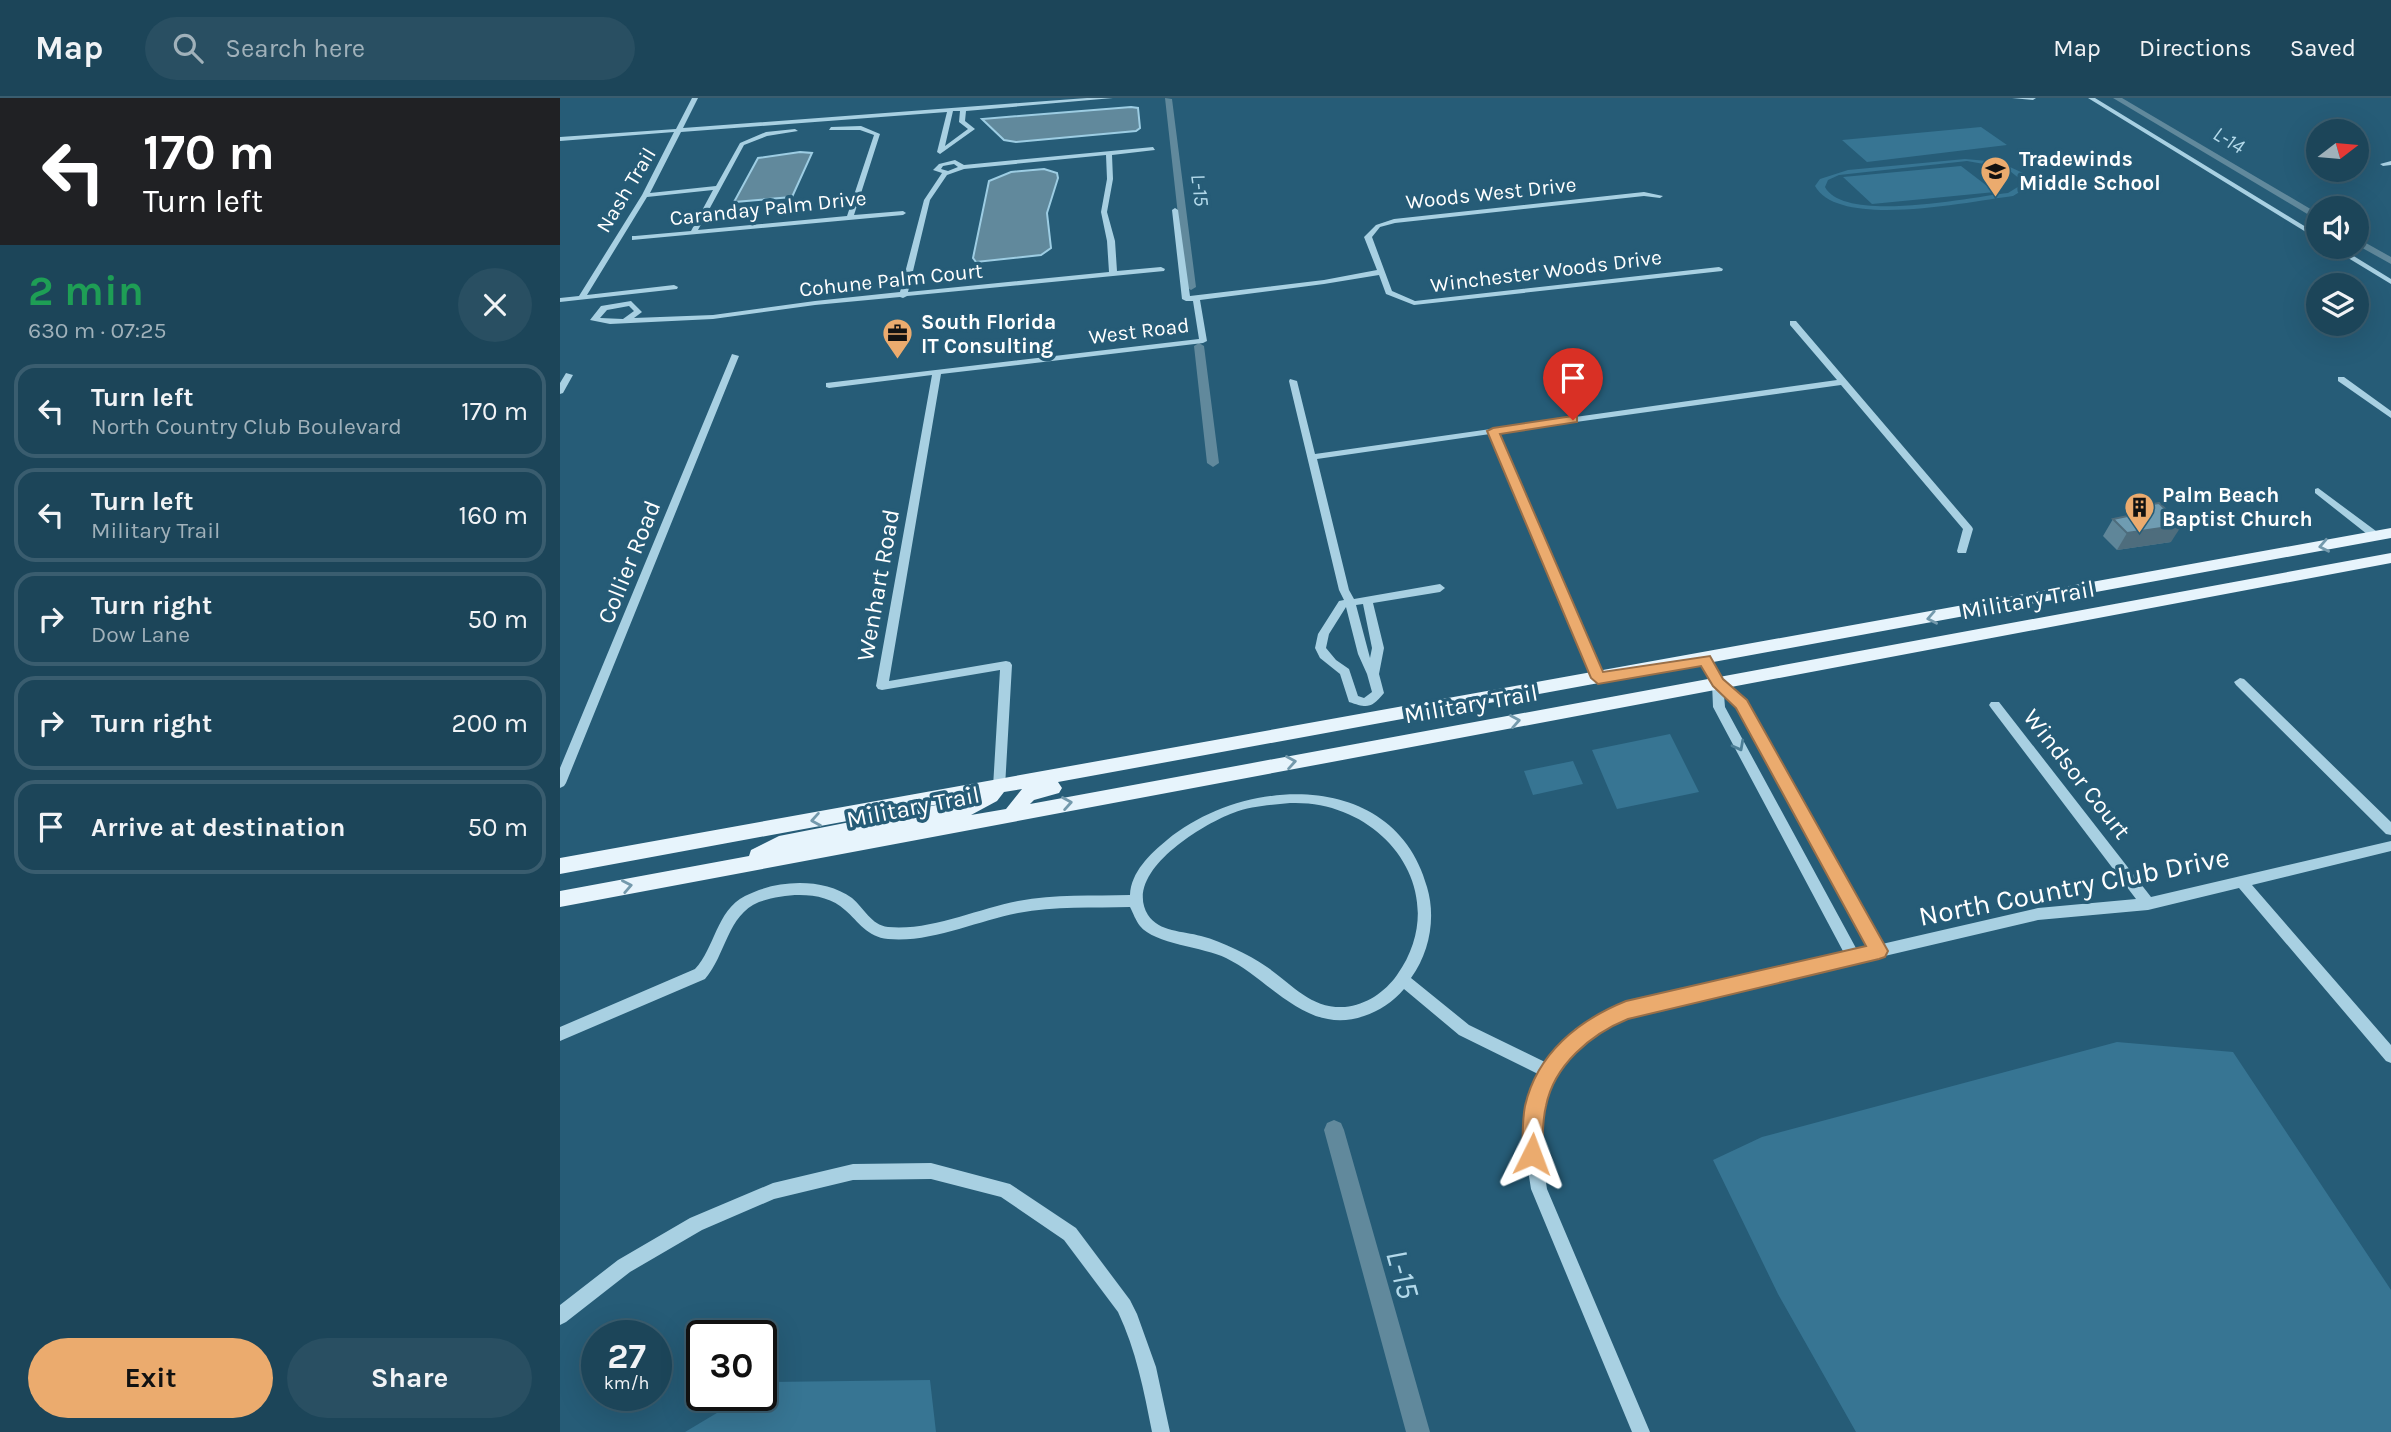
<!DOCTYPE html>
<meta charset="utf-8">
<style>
:root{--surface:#1c4559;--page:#294f62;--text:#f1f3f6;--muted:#a0b1ba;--line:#3a5d6f;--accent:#ebab6e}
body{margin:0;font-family:Karla,sans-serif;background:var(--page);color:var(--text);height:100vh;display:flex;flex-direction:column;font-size:26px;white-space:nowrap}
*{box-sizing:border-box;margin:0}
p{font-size:23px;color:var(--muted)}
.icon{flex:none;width:38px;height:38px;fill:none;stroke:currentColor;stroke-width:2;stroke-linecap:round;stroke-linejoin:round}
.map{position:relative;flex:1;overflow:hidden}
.details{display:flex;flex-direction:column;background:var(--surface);width:560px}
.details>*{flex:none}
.top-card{background:#202124;color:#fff;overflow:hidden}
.needle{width:46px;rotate:74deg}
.controls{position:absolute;left:1746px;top:21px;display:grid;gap:14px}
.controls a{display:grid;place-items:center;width:63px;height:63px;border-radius:50%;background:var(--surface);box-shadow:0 7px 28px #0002,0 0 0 2px var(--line);font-size:35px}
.speed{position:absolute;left:21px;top:1222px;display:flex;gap:14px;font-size:35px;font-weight:700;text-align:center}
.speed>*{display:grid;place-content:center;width:91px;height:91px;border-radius:50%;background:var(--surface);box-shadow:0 7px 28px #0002,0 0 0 2px var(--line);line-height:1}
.speed small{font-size:18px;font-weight:400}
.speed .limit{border:4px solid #111;border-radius:10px;background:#fff;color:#111}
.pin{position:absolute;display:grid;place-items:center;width:60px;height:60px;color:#fff;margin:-72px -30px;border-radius:50% 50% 50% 0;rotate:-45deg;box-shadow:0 0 7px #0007}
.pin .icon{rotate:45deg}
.me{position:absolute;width:77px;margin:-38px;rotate:3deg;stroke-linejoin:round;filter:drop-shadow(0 0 5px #0008)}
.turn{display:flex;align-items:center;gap:24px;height:147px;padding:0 28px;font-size:32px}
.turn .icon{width:91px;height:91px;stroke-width:2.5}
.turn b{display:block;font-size:49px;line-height:60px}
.round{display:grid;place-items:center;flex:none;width:74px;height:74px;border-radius:37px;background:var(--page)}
.head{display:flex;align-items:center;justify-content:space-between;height:119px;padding:0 28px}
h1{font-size:42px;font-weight:700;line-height:52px;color:#1e9e55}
.primary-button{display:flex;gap:14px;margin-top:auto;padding:14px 28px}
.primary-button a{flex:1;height:80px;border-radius:42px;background:var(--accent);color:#111;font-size:28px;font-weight:700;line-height:80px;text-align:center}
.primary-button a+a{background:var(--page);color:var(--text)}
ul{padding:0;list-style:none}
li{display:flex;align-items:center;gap:21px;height:94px;margin:0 14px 10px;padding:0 14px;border:4px solid var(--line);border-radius:21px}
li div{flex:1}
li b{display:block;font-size:26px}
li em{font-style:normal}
header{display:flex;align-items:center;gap:42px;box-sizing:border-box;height:98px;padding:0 35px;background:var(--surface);border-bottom:2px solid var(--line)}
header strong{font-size:33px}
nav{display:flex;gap:38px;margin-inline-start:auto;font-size:24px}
.search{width:490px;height:63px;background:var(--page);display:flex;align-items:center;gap:18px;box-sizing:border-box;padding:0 24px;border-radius:38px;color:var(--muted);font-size:26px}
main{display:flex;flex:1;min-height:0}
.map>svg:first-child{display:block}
.green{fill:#377593;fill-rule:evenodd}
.water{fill:#61899c;stroke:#9dcde3;stroke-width:2}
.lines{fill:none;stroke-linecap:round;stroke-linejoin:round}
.canal{fill:#61899c;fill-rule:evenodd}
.minor{fill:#a8d0e2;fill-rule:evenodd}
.major{fill:#e7f4fc;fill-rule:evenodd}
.wall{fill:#5f8699}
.shaded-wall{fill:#4e6d7d}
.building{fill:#6f9cb2;stroke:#4e6d7d;stroke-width:2}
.oneway{stroke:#7399ac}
.oneway2{stroke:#4d7f97}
.route{fill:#ebab6e;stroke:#996f48;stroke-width:2}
.labels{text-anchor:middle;stroke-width:7;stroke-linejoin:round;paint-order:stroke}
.far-water-label{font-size:21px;font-style:italic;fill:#b3d9ea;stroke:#265c77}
.far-poi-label{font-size:21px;font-weight:bold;fill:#fff;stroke:#265c77;text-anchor:start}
.far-street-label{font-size:21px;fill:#fff;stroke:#265c77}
.street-label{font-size:24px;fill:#fff;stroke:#265c77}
.near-street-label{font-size:28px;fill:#fff;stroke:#265c77}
.near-water-label{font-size:32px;font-style:italic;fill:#b3d9ea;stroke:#265c77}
</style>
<header>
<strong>Map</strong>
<div class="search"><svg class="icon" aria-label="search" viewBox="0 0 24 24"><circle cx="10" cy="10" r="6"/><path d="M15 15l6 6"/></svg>Search here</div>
<nav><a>Map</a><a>Directions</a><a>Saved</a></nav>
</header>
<main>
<section class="details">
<div class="top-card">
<div class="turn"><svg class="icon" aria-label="left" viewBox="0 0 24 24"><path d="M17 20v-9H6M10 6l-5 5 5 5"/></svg><div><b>170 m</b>Turn left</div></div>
</div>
<div class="head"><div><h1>2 min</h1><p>630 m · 07:25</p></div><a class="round"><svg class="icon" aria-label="close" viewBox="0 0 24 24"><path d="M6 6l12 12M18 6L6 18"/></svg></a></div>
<ul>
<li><svg class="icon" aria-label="left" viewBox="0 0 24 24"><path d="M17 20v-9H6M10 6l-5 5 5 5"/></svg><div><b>Turn left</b><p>North Country Club Boulevard</p></div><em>170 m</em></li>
<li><svg class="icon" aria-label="left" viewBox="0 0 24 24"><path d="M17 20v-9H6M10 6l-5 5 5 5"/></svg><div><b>Turn left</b><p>Military Trail</p></div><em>160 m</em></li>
<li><svg class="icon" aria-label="right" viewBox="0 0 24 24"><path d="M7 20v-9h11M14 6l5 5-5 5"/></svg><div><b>Turn right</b><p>Dow Lane</p></div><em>50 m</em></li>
<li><svg class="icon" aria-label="right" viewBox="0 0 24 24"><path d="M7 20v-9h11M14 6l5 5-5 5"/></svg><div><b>Turn right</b></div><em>200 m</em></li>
<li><svg class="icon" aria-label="arrive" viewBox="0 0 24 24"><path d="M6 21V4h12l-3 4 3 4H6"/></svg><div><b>Arrive at destination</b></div><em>50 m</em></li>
</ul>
<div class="primary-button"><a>Exit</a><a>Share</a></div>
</section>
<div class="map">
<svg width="1831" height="1334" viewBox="0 0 1831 1334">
<rect width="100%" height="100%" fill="#265c77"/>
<path class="green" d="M1421 29 1447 47 1307 64 1282 42Z
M1405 61 1439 64 1463 75 1470 81 1471 87 1453 98C1411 103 1279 132 1255 88L1260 81 1288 72ZM1407 63 1446 70 1460 81 1461 87 1448 95C1411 99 1285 126 1265 89L1268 82 1279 77Z
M1401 68 1435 94 1312 106 1283 79Z
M1110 636 1139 694 1057 711 1032 652Z
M1013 663 1023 686 973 697 964 673Z
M1557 944 1673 954 1831 1192V1334H1296L1218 1196 1153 1062 1202 1039Z
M370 1282 376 1334H125L187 1297H201V1288L209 1284Z"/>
<path class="water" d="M571 9 578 10 580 30 576 33 456 44 444 42 422 21Z
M240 54 252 55 232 99 174 104 198 60Z
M484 71 497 75 498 80 487 115 491 150 481 157 416 164 413 160 429 83 451 74Z"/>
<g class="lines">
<path class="canal" d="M605 0 612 1 636 189 631 192 626 189Z
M1553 0H1562L1759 116V123Z
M1797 140 1831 159V166L1797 147Z
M639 245 644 248 659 365 653 369 647 365 634 248Z
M774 1022 781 1025 784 1032 870 1334H846L764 1032 767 1025Z"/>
<path class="minor" d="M132 0H138L123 30 527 0H553L406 13 405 23 415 31 380 56 377 54 387 14 121 34 90 95 156 88 180 45 206 34 235 31 238 33 207 38 184 47 138 132 287 118 314 37 300 32H269L271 29 301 28 320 36 294 117 343 113 346 115 343 117 72 142V138H75L131 133 153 92 87 99 27 197 114 187 118 189 117 191 0 204V200L19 198 82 97 114 34 0 43V39L116 31ZM393 13H400L399 24 408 31 385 48Z
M1452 0H1476L1473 2Z
M1528 0H1535L1759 137V142Z
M593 49 595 52 552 57 553 81 547 114 555 143 557 173 601 169 605 171 604 173 347 198 343 200 340 199 255 207 153 221 50 226 30 222 41 208 71 203 82 214 74 220 153 217 255 203 340 194 364 102 382 75 373 72 379 66 395 62 404 67ZM546 57 547 81 541 114 547 143 549 174 348 194 370 102 387 77 404 71ZM394 66 398 69 388 73 381 71 383 68ZM69 208 74 213 63 221 40 220 47 212Z
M1831 63V67L1823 68 1820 66Z
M1084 94 1103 98 1100 100 1084 98 835 125 820 129 812 139 832 193 855 203 1159 169 1163 171 1162 173 854 207 826 196 819 177 764 186 640 202 647 243 643 245 381 276 329 583 446 563 450 564 452 567 445 689 443 692H435L433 689 440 572 322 592 318 591 316 588 372 277 269 290 266 289V285L639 241 633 203H626L622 201 612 112 615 110 618 112 630 198 764 182 817 172 804 139 816 127 834 121Z
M1770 149H1779L1831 181V186Z
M1230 223H1236L1412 429 1413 431 1406 455H1398L1397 453 1403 431 1281 287 938 335 1044 580 1038 584 1032 580 930 336 757 361 789 492 794 501 880 486 885 490 880 494 813 505 824 550 819 576 824 595C811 611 807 610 789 604L780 576 760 560 755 550 758 536 779 503 784 502 779 492 729 283 730 281 737 283 755 356 1277 282 1230 227ZM803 506 812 550 810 560 796 507ZM786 509 798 556 807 576 812 594 804 600 798 598 789 571 776 562 766 550 769 536Z
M172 256 179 258 6 685 4 688 0 690V670Z
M6 275 13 277 3 295 0 296V285Z
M1778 279H1784L1831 313V320L1778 283Z
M1758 390 1820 436V440H1812L1755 395V391Z
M1145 558 1149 559 1162 582 1185 603 1322 846 1478 810 1576 801 1431 610 1429 607 1431 604H1439L1591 799 1831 743V753L1692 787 1831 947V965L1826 963 1679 790 1588 812 1478 822 1069 918 1025 941 994 979 983 1007 979 1040 987 1091 1090 1334H1072L971 1091 963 1040 967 1007 980 977 899 937 844 891C833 904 819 913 804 918 747 938 711 882 666 860 644 849 594 846 580 828 576 823 573 815 570 809 533 810 495 808 458 815 416 823 372 845 328 841 307 839 299 824 285 812 264 792 225 795 199 804 167 817 166 857 145 881L0 943V929L135 871C155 850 156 813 185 798 216 782 262 779 292 800 304 810 311 827 328 829 372 833 416 811 458 803 495 796 533 798 570 797 571 774 590 756 607 742 686 677 835 672 867 789 876 819 870 854 851 880L909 927 987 965 1015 931 1066 905 1284 855 1153 609 1152 585 1139 562ZM1164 597 1177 609 1309 849 1297 852 1165 609ZM730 705C823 701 895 795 837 877 825 894 806 907 785 909 751 911 733 887 707 869 697 862 686 856 675 851 664 846 653 841 641 838 623 833 599 834 588 817 562 775 641 727 673 715 691 708 711 707 730 705Z
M1680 580 1684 581 1831 724V737L1826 736 1676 587 1674 584Z
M371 1065 450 1086 516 1130 570 1202 577 1216 596 1269 610 1334H592C584 1293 576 1252 558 1214L504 1142 441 1099 371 1081 293 1082 214 1101 142 1132 70 1174 6 1224 0 1227V1207L58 1162 130 1120 213 1085 293 1066Z"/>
<path class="major" d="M1831 430V440L498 684 502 690 499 695 474 702 470 706 1831 455V465L0 809V793L189 758 191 752 219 738 412 700 0 776V760ZM462 691 446 711 411 717 437 703 444 694Z"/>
</g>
<path class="wall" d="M1599 405 1611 444 1557 452 1543 438 1553 421 1575 417 1580 408Z"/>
<path class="shaded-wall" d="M1622 427 1611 444 1557 452 1567 435Z"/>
<path class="building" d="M1599 405 1622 427 1567 435 1553 421 1587 414 1580 408Z"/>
<defs><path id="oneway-chevron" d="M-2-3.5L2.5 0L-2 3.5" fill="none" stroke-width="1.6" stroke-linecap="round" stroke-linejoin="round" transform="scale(1.75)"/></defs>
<g class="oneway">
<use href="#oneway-chevron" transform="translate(1764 448) rotate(169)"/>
<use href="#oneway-chevron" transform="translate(1372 520) rotate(169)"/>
<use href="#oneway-chevron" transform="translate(955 623) rotate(-10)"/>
<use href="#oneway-chevron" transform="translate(731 664) rotate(-10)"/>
<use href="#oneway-chevron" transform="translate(507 705) rotate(-10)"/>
<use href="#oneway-chevron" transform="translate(256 722) rotate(170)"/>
<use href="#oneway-chevron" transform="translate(67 788) rotate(-11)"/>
</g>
<use class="oneway2" href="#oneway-chevron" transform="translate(1179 648) rotate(62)"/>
<path class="route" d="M1013 318 1017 319V324L940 336 1043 574 1150 558 1163 581 1187 602 1328 853 1325 859 1319 861 1068 921C1031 936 994 967 986 1008 982 1023 983 1041 982 1056L979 1064 972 1067 965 1064 962 1056C963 1041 962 1023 965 1008 977 955 1019 922 1066 903L1306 848 1176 610 1153 588 1141 568 1038 586 1031 580 927 333 933 330Z"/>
<defs>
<symbol id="school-pin" viewBox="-11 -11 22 30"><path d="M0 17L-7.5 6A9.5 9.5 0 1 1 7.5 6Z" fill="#ebab6e" stroke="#265c77"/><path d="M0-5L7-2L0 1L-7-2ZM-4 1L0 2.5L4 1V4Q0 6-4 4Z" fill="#111"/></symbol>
<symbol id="office-pin" viewBox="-11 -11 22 30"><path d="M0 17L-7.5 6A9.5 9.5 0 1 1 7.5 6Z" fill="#ebab6e" stroke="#265c77"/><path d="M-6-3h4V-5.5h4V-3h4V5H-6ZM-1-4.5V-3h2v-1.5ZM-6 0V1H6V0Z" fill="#111"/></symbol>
<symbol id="building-pin" viewBox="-11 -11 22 30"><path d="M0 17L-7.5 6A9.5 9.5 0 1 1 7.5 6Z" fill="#ebab6e" stroke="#265c77"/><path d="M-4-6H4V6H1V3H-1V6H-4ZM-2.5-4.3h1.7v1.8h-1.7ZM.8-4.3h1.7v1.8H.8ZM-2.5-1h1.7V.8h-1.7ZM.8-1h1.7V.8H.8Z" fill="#111"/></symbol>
</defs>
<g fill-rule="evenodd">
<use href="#school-pin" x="1418" y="56" width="35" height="47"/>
<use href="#office-pin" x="320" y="218" width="35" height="47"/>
<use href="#building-pin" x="1562" y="392" width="35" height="47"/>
</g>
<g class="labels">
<g class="far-water-label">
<text transform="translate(1669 42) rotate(31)" y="7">L-14</text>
<text transform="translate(640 92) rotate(83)" y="7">L-15</text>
</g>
<g class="far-poi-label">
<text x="1459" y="68">Tradewinds<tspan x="1459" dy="24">Middle School</tspan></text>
<text x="361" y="231">South Florida<tspan x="361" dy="24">IT Consulting</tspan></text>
<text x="1602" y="404">Palm Beach<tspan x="1602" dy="24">Baptist Church</tspan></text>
</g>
<g class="far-street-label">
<text transform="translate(66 92) rotate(-59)" y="7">Nash Trail</text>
<text transform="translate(931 95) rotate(-6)" y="7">Woods West Drive</text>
<text transform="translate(208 110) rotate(-6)" y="7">Caranday Palm Drive</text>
<text transform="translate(986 173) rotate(-7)" y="7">Winchester Woods Drive</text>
<text transform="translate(331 182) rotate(-6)" y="7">Cohune Palm Court</text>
<text transform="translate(579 233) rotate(-7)" y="7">West Road</text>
</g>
<g class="street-label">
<text transform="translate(69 464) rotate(-68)" y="8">Collier Road</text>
<text transform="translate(318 487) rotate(-80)" y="8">Wenhart Road</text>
<text transform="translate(1468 502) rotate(-10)" y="8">Military Trail</text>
<text transform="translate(911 606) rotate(-10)" y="8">Military Trail</text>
<text transform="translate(1517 676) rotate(52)" y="8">Windsor Court</text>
<text transform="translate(353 709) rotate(-11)" y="8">Military Trail</text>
</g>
<g class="near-street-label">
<text transform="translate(1514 788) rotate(-11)" y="10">North Country Club Drive</text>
</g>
<g class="near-water-label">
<text transform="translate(843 1176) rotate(74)" y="11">L-15</text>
</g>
</g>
</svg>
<div class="controls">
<a><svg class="needle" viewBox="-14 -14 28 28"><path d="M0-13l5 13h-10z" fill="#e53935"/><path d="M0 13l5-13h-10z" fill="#a0b1ba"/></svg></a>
<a><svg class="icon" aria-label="sound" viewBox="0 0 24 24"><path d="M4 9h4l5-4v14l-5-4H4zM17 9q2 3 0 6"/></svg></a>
<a><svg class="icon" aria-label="layers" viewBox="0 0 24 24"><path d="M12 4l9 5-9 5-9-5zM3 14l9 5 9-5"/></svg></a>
</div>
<div class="speed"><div>27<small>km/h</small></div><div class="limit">30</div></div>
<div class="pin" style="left:1013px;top:322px;background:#d93025"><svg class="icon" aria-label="arrive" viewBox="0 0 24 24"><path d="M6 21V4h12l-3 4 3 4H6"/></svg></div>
<svg class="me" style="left:972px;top:1056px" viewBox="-20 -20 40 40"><path d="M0-17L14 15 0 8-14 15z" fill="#ebab6e" stroke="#fff" stroke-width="4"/></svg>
</div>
</main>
